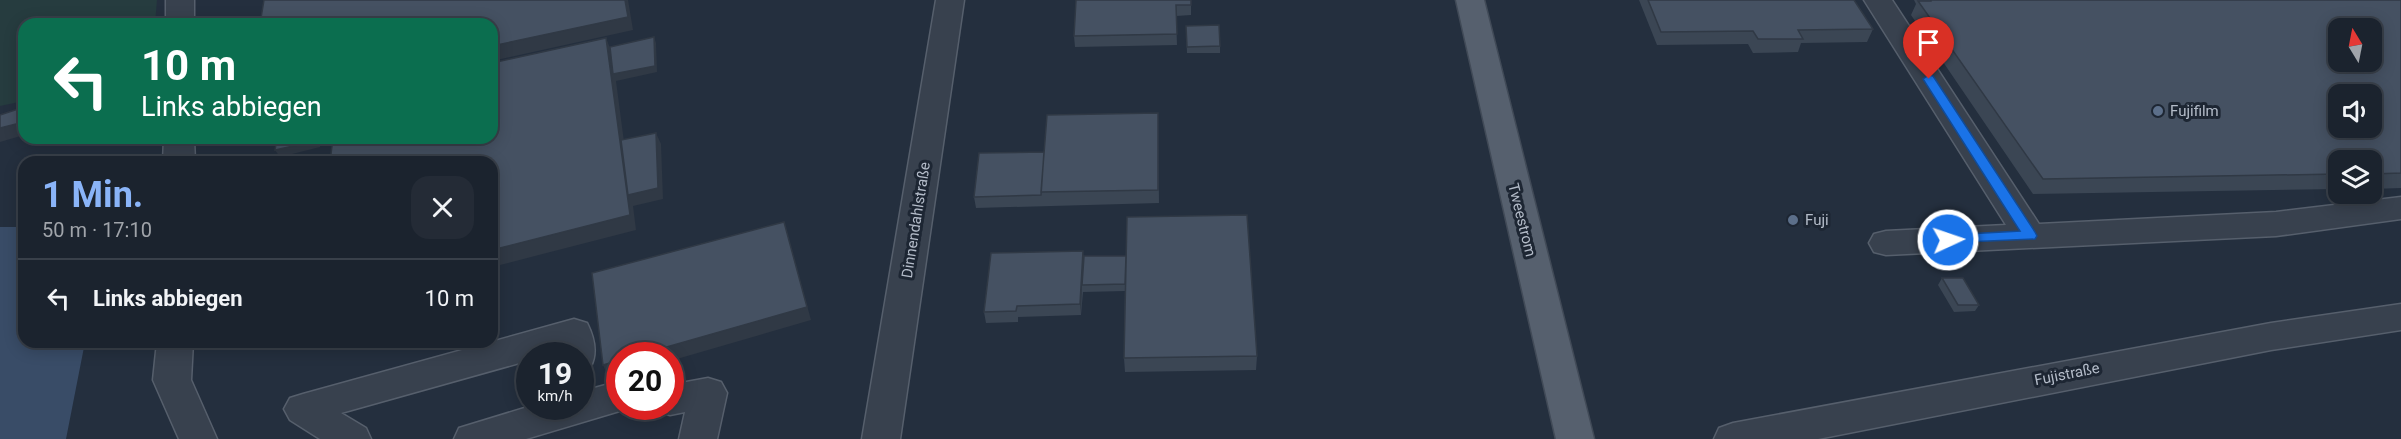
<!DOCTYPE html>
<html lang="de">
<meta charset="utf-8">
<style>
:root{--surface:#1b232e;--page:#242b36;--text:#f1f3f6;--muted:#a0a4aa;--line:#39404a;--accent:#8ab4f8}
body{margin:0;font-family:Roboto,sans-serif;background:var(--page);color:var(--text);height:100vh;display:flex;flex-direction:column;font-size:22px;white-space:nowrap}
*{box-sizing:border-box;margin:0}
p{font-size:20px;color:var(--muted)}
.icon{flex:none;width:33px;height:33px;fill:none;stroke:currentColor;stroke-width:2;stroke-linecap:round;stroke-linejoin:round}
.map{position:relative;flex:1;overflow:hidden}
.sheet{position:absolute;left:18px;top:156px;width:480px;height:192px;display:flex;flex-direction:column;background:var(--surface);border-radius:18px;box-shadow:0 3px 15px #0003,0 0 0 2px var(--line)}
.sheet>*{flex:none}
.banner{position:absolute;left:18px;top:18px;width:480px;height:126px;border-radius:18px;box-shadow:0 3px 15px #0003,0 0 0 2px var(--line);background:#0b6e4f;color:#fff;overflow:hidden}
.needle{width:39px;rotate:350deg}
.tools{position:absolute;left:2328px;top:18px;display:grid;gap:12px}
.tools a{display:grid;place-items:center;width:54px;height:54px;border-radius:12px;background:var(--surface);box-shadow:0 3px 15px #0003,0 0 0 2px var(--line);font-size:30px}
.speed{position:absolute;left:516px;top:342px;display:flex;gap:12px;font-size:30px;font-weight:700;text-align:center}
.speed>*{display:grid;place-content:center;width:78px;height:78px;border-radius:50%;background:var(--surface);box-shadow:0 3px 15px #0003,0 0 0 2px var(--line);line-height:1}
.speed small{font-size:15px;font-weight:400}
.speed .limit{border:9px solid #d22;background:#fff;color:#111}
.pin{position:absolute;display:grid;place-items:center;width:51px;height:51px;color:#fff;margin:-62px -26px;border-radius:50% 50% 50% 0;rotate:-45deg;box-shadow:0 0 6px #0007}
.pin .icon{rotate:45deg}
.me{position:absolute;width:66px;margin:-33px;rotate:87deg;stroke-linejoin:round;filter:drop-shadow(0 0 4px #0008)}
.turn{display:flex;align-items:center;gap:21px;height:126px;padding:0 24px;font-size:27px}
.turn .icon{width:78px;height:78px;stroke-width:2.5}
.turn b{display:block;font-size:42px;line-height:51px}
.round{display:grid;place-items:center;flex:none;width:63px;height:63px;border-radius:18px;background:var(--page)}
.head{display:flex;align-items:center;justify-content:space-between;height:102px;padding:0 24px}
h1{font-size:36px;font-weight:700;line-height:45px;color:var(--accent)}
ul{padding:0;list-style:none}
li{display:flex;align-items:center;gap:18px;height:78px;padding:0 24px;border-top:2px solid var(--line)}
li div{flex:1}
li b{display:block;font-size:22px}
li em{font-style:normal}
.map>svg:first-child{display:block}
.green{fill:#263c3f}
.water{fill:#394c67}
.lines{fill:none;stroke-linecap:round;stroke-linejoin:round}
.minor-casing{stroke:#565f6c;stroke-width:3}
.major-casing{stroke:#414a57;stroke-width:3}
.minor{fill:#38414e;fill-rule:evenodd}
.major{fill:#56606e;fill-rule:evenodd}
.wall{fill:#3b4654}
.shaded-wall{fill:#303945}
.building{fill:#455162;stroke:#303945;stroke-width:1.5;fill-rule:evenodd}
.route{fill:#1a73e8;stroke:#114b97;stroke-width:1.5}
.service-dot{fill:#5c6f8a;stroke:#1d2633;stroke-width:2}
.labels{text-anchor:middle;stroke-width:6;stroke-linejoin:round;paint-order:stroke}
.poi-label{font-size:15px;fill:#b4bcc9;stroke:#1d2633;text-anchor:start}
.street-label{font-size:15px;fill:#b4bcc9;stroke:#1d2633}
</style>
<div class="map">
<svg width="2401" height="439" viewBox="0 0 2401 439">
<rect width="100%" height="100%" fill="#242f3e"/>
<path class="green" d="M0 0H157L155 24H24V101L0 106Z"/>
<path class="water" d="M0 227H24V342H85L66 439H0Z"/>
<g class="lines">
<defs>
<path id="minor" d="M166 0H194V24H166Z
M936 0H964L900 439H862Z
M1864 0H1892L2039 224 2276 212 2401 197V219L2276 236 1886 255 1874 252 1869 243 1874 234 1886 231 2006 225Z
M164 138H194L195 162H163Z
M2401 304V330L2271 350 1818 439H1714L1719 428 1733 423 2271 323Z
M574 319 587 323C594 337 598 352 591 366L580 369V356H560L559 351 543 356H530V360L341 413 366 428 371 439H320L290 420 284 409 290 398 303 394Z
M157 342H193L191 380 217 439H179L153 380Z
M708 378 721 382 727 393 717 439H679L685 412 670 415 657 411 655 406H670V385Z
M620 381V406L633 407 526 439H454L459 428 531 406H580V392Z"/>
<path id="major" d="M1456 0H1484L1594 439H1556Z"/>
</defs>
<use href="#minor" class="minor-casing"/>
<use href="#major" class="major-casing"/>
<use href="#minor" class="minor"/>
<use href="#major" class="major"/>
</g>
<path class="wall" d="M1191 0V15L1176 16 1177 45 1075 47 1074 36Z
M1639 0H1854L1873 29 1867 42 1801 43 1798 52 1753 53 1748 44 1657 45Z
M1914 0H2401V188L2372 189V160H2338V189L2033 194 1911 15 1916 4Z
M1186 26 1220 46V53H1187Z
M1158 113 1159 203 976 208 974 197 1044 152Z
M1084 256 1257 356 1256 370 1125 372 1124 358 1125 291 1083 292 1081 315 1018 317V322L986 323 984 312Z
M1942 278 1979 305 1975 311 1954 312 1938 285Z"/>
<path class="shaded-wall" d="M625 0H628L633 30 492 61V46Z
M654 37 656 43 657 72 616 81 631 195 656 133 661 144 663 199 633 206 636 230 492 267V250L606 38 612 53Z
M24 122V135L0 142V128Z
M41 138H60L44 142Z
M317 138H321L320 147 280 157 275 150Z
M784 222 811 320 670 361V356H635Z
M1083 251 1084 262 1082 285 1081 315 1080 304Z
M620 360V375L609 378 603 365Z"/>
<path class="building" d="M264 0H625L628 17 492 46V24H260Z
M1076 0H1191V5H1176L1177 34 1074 36Z
M1648 0H1854L1873 29 1798 30 1803 39H1758L1753 31 1661 32Z
M1931 0H2401V173L2372 174V160H2338V174L2043 179 1918 1H1931ZM2338 28H2372V62H2338ZM2338 94H2372V128H2338Z
M1219 25 1220 46 1187 47 1186 26Z
M654 37 655 66 613 74 610 47Z
M606 38 630 215 492 250V162H330L333 138H492V63Z
M24 107V122L0 128V115Z
M1158 113V190L1041 192 1047 115Z
M656 133 658 188 628 195 621 140Z
M277 138H317L316 141 275 150Z
M1044 152 1041 195 974 197 979 153Z
M1247 215 1257 356 1124 358 1127 217Z
M784 222 807 307 635 356H620V360L603 365 592 273Z
M1083 251 1080 304 1017 306 1016 311 984 312 991 253Z
M1084 256H1126L1125 284 1082 285Z
M1942 278H1963L1979 305H1958Z"/>
<path class="route" d="M1929 75 1933 76 2035 232 2037 236 2035 239 1943 243 1941 240 1943 236 1948 235 2020 231 1923 79Z"/>
<g class="service-dot">
<circle cx="2158" cy="111" r="6"/>
<circle cx="1793" cy="220" r="6"/>
</g>
<g class="labels">
<g class="poi-label">
<text x="2170" y="116">Fujifilm</text>
<text x="1805" y="225">Fuji</text>
</g>
<g class="street-label">
<text transform="translate(916 220) rotate(-81)" y="5">Dinnendahlstraße</text>
<text transform="translate(1522 220) rotate(76)" y="5">Tweestrom</text>
<text transform="translate(2067 374) rotate(-11)" y="5">Fujistraße</text>
</g>
</g>
</svg>
<div class="tools">
<a><svg class="needle" viewBox="-14 -14 28 28"><path d="M0-13l5 13h-10z" fill="#e53935"/><path d="M0 13l5-13h-10z" fill="#a0a4aa"/></svg></a>
<a><svg class="icon" aria-label="sound" viewBox="0 0 24 24"><path d="M4 9h4l5-4v14l-5-4H4zM17 9q2 3 0 6"/></svg></a>
<a><svg class="icon" aria-label="layers" viewBox="0 0 24 24"><path d="M12 4l9 5-9 5-9-5zM3 14l9 5 9-5"/></svg></a>
</div>
<div class="speed"><div>19<small>km/h</small></div><div class="limit">20</div></div>
<div class="pin" style="left:1929px;top:79px;background:#d93025"><svg class="icon" aria-label="arrive" viewBox="0 0 24 24"><path d="M6 21V4h12l-3 4 3 4H6"/></svg></div>
<svg class="me" style="left:1948px;top:240px" viewBox="-20 -20 40 40"><circle r="17" fill="#1a73e8" stroke="#fff" stroke-width="3"/><path d="M0-11L8 9 0 5-8 9z" fill="#fff"/></svg>
<div class="banner">
<div class="turn"><svg class="icon" aria-label="left" viewBox="0 0 24 24"><path d="M17 20v-9H6M10 6l-5 5 5 5"/></svg><div><b>10 m</b>Links abbiegen</div></div>
</div>
<section class="sheet">
<div class="head"><div><h1>1 Min.</h1><p>50 m · 17:10</p></div><a class="round"><svg class="icon" aria-label="close" viewBox="0 0 24 24"><path d="M6 6l12 12M18 6L6 18"/></svg></a></div>
<ul>
<li><svg class="icon" aria-label="left" viewBox="0 0 24 24"><path d="M17 20v-9H6M10 6l-5 5 5 5"/></svg><div><b>Links abbiegen</b></div><em>10 m</em></li>
</ul>
</section>
</div>
